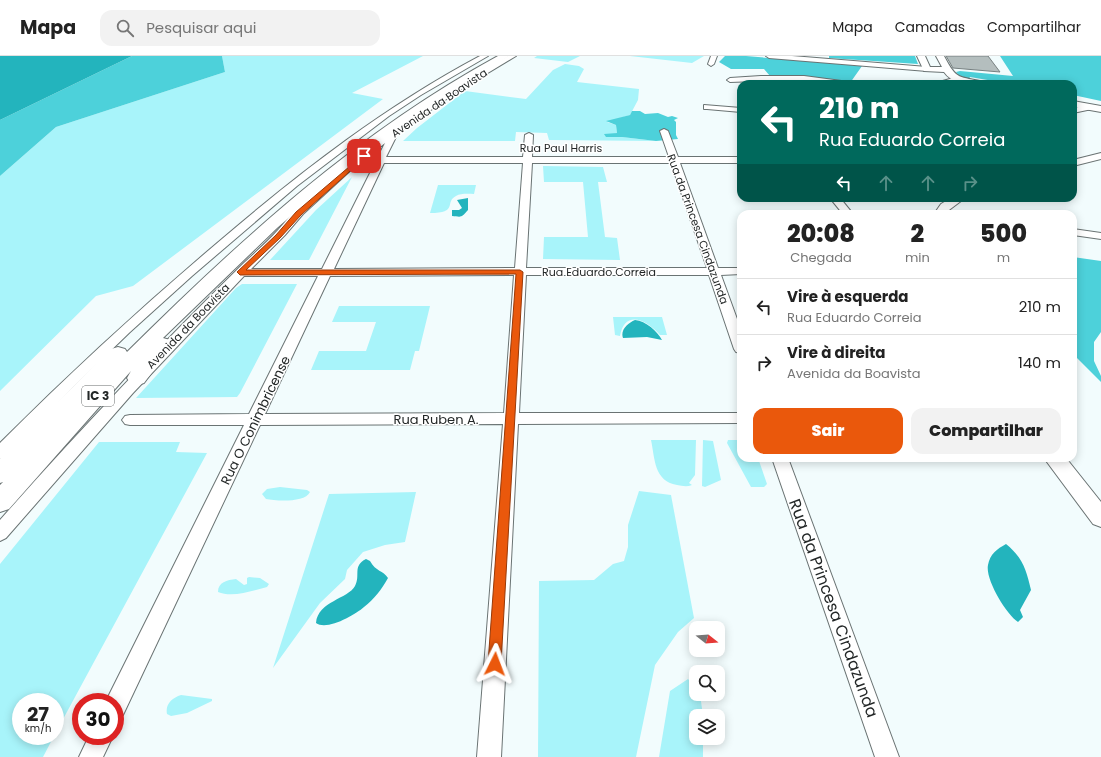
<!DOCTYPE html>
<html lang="pt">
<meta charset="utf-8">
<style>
:root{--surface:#fff;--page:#f2f2f2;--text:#222;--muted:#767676;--line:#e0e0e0;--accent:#ea580c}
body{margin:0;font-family:Poppins,sans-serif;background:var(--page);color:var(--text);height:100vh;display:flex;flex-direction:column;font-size:15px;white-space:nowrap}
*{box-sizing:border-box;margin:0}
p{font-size:13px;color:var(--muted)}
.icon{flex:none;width:22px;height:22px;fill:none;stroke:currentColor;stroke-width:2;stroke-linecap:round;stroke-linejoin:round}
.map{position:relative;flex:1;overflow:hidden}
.drawer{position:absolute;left:737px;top:154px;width:340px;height:252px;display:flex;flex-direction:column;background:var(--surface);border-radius:12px;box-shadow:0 2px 10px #0003}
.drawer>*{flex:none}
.top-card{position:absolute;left:737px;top:24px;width:340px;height:122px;border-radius:12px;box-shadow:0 2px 10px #0003;background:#00695c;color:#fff;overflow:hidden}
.needle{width:26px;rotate:107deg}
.controls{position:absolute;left:689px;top:565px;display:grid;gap:8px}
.controls a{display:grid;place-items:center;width:36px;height:36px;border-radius:8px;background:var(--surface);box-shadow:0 2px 10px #0003;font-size:20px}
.speed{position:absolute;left:12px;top:637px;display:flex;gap:8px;font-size:20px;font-weight:700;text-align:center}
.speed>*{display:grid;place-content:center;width:52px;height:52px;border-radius:50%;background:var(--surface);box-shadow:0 2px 10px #0003;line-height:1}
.speed small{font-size:10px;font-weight:400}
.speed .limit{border:6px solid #d22;background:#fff;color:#111}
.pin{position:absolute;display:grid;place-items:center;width:34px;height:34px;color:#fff;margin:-17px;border-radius:8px;box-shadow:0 2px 6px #0006}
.me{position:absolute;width:44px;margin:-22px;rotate:3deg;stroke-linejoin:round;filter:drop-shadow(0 0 3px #0008)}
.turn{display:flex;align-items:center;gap:14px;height:84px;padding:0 16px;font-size:18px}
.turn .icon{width:52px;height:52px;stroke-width:2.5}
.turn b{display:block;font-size:28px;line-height:34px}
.lanes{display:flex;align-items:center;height:38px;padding:0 16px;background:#0003;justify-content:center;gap:20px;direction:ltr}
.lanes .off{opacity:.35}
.eta{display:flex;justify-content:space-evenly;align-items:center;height:68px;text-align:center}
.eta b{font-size:24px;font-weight:800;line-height:28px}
.button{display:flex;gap:8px;margin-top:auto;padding:8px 16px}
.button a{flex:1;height:46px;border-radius:12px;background:var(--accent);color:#fff;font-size:16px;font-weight:800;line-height:46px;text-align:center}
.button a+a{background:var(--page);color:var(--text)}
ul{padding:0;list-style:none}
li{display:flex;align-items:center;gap:12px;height:56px;padding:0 16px;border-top:1px solid var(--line)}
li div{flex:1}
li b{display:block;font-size:15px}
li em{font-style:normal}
header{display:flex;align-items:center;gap:24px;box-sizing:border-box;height:56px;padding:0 20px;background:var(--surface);border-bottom:1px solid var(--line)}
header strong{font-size:19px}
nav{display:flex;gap:22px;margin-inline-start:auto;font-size:14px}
.search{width:280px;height:36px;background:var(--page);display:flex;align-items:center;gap:10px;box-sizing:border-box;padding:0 14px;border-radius:12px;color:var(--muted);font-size:15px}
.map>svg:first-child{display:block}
.green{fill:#a8f4fa}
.forest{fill:#4dd1da}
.water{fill:#23b4bd}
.building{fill:#b4bebe;stroke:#778081}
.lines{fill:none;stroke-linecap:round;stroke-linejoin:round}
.minor-casing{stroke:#6a7373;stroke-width:2}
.tertiary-casing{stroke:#6a7373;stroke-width:2}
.trunk-casing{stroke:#6a7373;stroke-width:2}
.minor{fill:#fff;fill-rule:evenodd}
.tertiary{fill:#fff;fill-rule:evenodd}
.trunk{fill:#fff;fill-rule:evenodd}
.route{fill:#ea580c;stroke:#983908}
.labels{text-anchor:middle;stroke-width:3;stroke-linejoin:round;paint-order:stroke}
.far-street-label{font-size:11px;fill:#232727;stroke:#fff}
.shield{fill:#fff;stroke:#656868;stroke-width:1}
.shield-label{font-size:12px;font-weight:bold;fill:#232727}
.street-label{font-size:13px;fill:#232727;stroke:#fff}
.near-street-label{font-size:16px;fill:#232727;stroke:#fff}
</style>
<header>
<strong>Mapa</strong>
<div class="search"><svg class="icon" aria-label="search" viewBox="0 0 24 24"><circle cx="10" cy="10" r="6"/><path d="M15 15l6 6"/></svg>Pesquisar aqui</div>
<nav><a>Mapa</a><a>Camadas</a><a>Compartilhar</a></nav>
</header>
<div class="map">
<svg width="1101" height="701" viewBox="0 0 1101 701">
<rect width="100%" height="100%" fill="#f2fcfd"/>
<path class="green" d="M222 0H423L352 37 383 43 133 230 96 240 0 335V120L56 71 225 16Z
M537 0H580L568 6 534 2Z
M630 0H704L692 7Z
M565 8 579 10 584 13 577 26 639 33 638 44 630 59 607 66 616 69 617 77 606 81H622L656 85 549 84 547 77 516 76 515 85H403L417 72 465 35 526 43 553 14Z
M543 110 603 111 607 126H598L605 181 617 182 620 204 543 203 544 181H588L583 126H544Z
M352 121 309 204H270L316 154Z
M438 129H476L474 138C469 138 461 137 456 140 444 146 459 157 430 157Z
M242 228H297L240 337 237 341 136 342 236 232Z
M339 250H430L419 295H415L410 314H311L319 295H366L376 266H332Z
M613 261H662L667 279H660C648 265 625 252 620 280L615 279Z
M651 384H696L695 419 689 427 692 429C687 431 682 430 677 429 654 425 655 403 651 384Z
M703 384 713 385 721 424 705 431 702 430Z
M728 384H741V402H758L767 428 764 431H751L727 387Z
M99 386H180L176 396 207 397 55 678V646H21V680H54L43 701H0V508Z
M280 431 307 434 310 436C305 447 276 445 266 443L262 438 267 433Z
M639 435 671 439 694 562 678 576 655 609 636 701H538L539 525 594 524 613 508 624 505 628 491V469Z
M416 436 405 486 385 489 363 496 347 514 345 523 320 547 273 612 329 438Z
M249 521 260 522 269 528 267 531C252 535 232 542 218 536 218 526 227 524 236 523L244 529 247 528V522Z
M688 623 696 632V638H700L703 660H696V682H703V701H659L670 635Z
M181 639 212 643V645L187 657 171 660 167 658C165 648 172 642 181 639Z"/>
<path class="forest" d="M132 0H222L225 16 56 71 0 120V64Z
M725 0H746L862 10 850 27 806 20H770L764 13H731L719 6Z
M829 0H915L918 8 829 2Z
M1000 0H1101V45L1073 39V28H1011L970 21 969 23 959 20 956 16 960 15 1013 20Z
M632 55H640L645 58 658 57 668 61 672 60 678 62 674 64 676 66V79L678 83 656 85 622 81H606L604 78 617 77 616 69 606 65 630 59Z
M1073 201 1101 205V276L1094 286V305L1101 320V326L1073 298Z"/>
<path class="water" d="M0 0H132L0 64Z
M468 142V154C461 162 462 161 452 160V154H459L462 152 457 144Z
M635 264C646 265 657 275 662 284L647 281 623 282C620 274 628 267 635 264Z
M1006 488C1023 502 1026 513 1031 534L1020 554 1023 561 1018 566C1006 558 985 523 988 509 990 498 997 493 1006 488Z
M366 503 370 505C376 516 383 514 388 522 382 533 374 543 364 551 355 559 327 575 316 567 318 545 348 543 355 530 361 519 352 510 366 503Z"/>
<path class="building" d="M946 0H988L1000 16 953 12Z"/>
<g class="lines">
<defs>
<path id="minor" d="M480 0H488L421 39 389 60 297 130 192 220 130 276 73 331 6 401 0 403V387C71 316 145 248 222 183 303 114 386 50 480 0Z
M508 0H516L458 35 395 79 396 81 386 101H523L525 79 529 77 533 79 532 101H669L660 75 664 73 668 75 678 101H741V107H680L718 212H741V218L721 219 741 274V297L736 296 734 293 709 219H526L519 357H741V367L518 368 501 701H477L503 368 260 369 123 659 115 662V646H106L107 643 244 369H130L125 368 122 364 125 360 130 359 249 358 318 220H244L133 337 6 482 0 485V464C78 376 160 289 244 207 256 196 268 185 279 173 285 166 291 159 297 152 361 92 432 42 508 0ZM385 87 322 213H251L285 179 303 158 351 114ZM384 107H523L515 212 334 213ZM532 107H671L707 212H526ZM514 219 504 357 265 358 330 220Z
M711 0H717L714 8 711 10 708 8Z
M766 0H792L927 11 930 13 927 15 769 2Z
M761 20H804L849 26 852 28 790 24 730 26 727 24 730 22Z
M957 21 959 22V24L944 28H932Z
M704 49 741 52V56L707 53H704Z
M1089 49H1092V53L1073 57V53Z
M830 142H840L853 158H843Z
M1073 173 1101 177V183L1073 179Z
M772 402H788L899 701H875Z
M89 680H113L103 701H79Z"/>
<path id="tertiary" d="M917 0H925L930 11H942L936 0H944C957 25 959 20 984 26L985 28C971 28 954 30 944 16L924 15Z
M1073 45 1101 50V56L1073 51Z
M1101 97V103L1073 110V104Z
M951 142H965L949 154 946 158H934L941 148Z
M1044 402H1066L1101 446V471L1093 468Z"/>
<path id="trunk" d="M498 0H509L437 44 404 67 339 118 277 172 163 282 170 284 173 288 144 327 137 329 130 327 127 322 131 315 9 453 0 456V429L3 426 0 427V403L111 293 118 291 125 293 127 296C240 184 358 76 498 0Z"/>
</defs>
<use href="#minor" class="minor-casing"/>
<use href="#tertiary" class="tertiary-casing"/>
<use href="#trunk" class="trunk-casing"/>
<use href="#minor" class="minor"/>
<use href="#tertiary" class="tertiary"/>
<use href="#trunk" class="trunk"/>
</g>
<path class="route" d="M363 99 367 100 301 159 280 182 246 214H520L523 216 501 608 500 613 495 614 490 613 488 608 516 218 240 219 237 216 276 179 296 156Z"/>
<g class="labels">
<g class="far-street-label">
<text transform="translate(439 47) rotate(-34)" y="4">Avenida da Boavista</text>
<text x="561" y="96">Rua Paul Harris</text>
<text transform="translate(698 173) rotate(70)" y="4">Rua da Princesa Cindazunda</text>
<text x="599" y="220">Rua Eduardo Correia</text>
<text transform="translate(188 270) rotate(-46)" y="4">Avenida da Boavista</text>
</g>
<rect class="shield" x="82" y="330" width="32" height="20" rx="3"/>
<g class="shield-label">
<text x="98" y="344">IC 3</text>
</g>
<g class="street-label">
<text x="436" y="368">Rua Ruben A.</text>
<text transform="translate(255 364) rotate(-64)" y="5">Rua O Conimbricense</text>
</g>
<g class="near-street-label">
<text transform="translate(834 552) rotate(70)" y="6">Rua da Princesa Cindazunda</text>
</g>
</g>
</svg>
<div class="controls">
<a><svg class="needle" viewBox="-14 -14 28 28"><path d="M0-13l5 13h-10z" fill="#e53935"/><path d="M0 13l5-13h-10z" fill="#767676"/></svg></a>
<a><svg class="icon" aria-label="search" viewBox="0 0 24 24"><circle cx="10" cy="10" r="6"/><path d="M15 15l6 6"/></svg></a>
<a><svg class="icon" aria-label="layers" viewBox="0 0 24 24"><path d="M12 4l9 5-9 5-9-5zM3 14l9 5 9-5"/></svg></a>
</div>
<div class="speed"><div>27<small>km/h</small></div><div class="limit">30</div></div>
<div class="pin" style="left:364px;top:100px;background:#d93025"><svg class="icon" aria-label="arrive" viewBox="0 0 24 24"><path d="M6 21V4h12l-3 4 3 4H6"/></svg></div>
<svg class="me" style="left:495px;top:608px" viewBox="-20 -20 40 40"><path d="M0-17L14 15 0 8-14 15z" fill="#ea580c" stroke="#fff" stroke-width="4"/></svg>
<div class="top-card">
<div class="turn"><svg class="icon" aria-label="left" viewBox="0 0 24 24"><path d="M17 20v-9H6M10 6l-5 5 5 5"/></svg><div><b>210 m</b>Rua Eduardo Correia</div></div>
<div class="lanes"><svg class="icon" aria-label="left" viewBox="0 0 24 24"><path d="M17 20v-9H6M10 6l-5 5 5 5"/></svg><svg class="icon off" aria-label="ahead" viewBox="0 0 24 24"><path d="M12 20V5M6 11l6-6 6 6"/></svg><svg class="icon off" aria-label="ahead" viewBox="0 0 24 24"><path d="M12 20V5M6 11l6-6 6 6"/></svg><svg class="icon off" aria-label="right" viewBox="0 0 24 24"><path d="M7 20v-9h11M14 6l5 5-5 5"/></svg></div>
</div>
<section class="drawer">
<div class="eta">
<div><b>20:08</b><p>Chegada</p></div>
<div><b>2</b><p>min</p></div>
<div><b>500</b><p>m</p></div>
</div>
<ul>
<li><svg class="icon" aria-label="left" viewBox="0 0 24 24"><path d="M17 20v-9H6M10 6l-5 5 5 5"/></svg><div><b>Vire à esquerda</b><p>Rua Eduardo Correia</p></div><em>210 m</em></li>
<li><svg class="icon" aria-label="right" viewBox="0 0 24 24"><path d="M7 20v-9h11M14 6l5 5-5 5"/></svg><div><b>Vire à direita</b><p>Avenida da Boavista</p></div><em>140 m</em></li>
</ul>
<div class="button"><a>Sair</a><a>Compartilhar</a></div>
</section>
</div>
